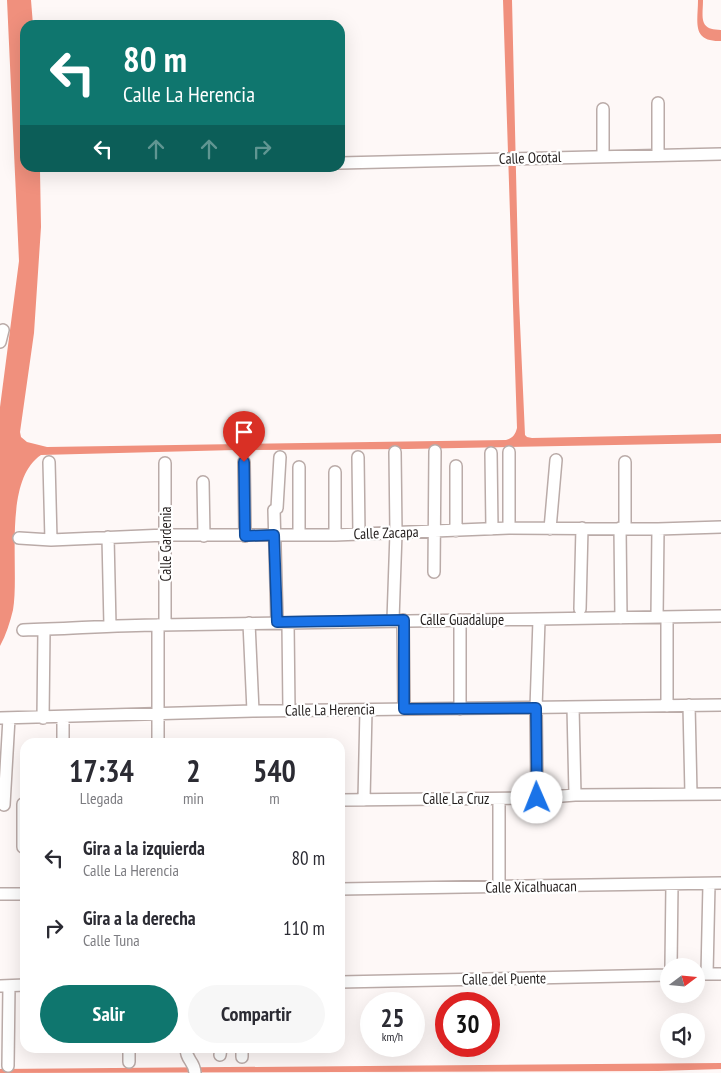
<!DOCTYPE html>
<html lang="es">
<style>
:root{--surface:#fff;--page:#f7f7f7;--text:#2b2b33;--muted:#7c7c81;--accent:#0f766e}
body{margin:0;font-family:"PT Sans Narrow",sans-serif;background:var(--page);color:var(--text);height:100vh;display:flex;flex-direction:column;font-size:19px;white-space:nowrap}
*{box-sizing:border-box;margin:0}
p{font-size:16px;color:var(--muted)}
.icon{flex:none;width:28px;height:28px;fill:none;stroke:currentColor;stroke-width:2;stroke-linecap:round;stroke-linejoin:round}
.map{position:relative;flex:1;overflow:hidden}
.sheet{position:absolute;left:20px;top:738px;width:325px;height:315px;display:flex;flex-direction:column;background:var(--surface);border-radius:15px;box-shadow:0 5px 20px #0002}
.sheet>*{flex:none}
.top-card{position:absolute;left:20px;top:20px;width:325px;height:152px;border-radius:15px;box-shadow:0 5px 20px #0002;background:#0f766e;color:#fff;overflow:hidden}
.needle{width:32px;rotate:74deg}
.controls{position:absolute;left:660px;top:958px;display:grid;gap:10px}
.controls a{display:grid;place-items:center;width:45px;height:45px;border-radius:50%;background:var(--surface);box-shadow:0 5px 20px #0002;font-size:25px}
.speed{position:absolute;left:360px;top:992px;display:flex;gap:10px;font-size:25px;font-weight:700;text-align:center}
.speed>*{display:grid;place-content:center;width:65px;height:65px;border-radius:50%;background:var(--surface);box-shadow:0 5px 20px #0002;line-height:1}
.speed small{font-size:12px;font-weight:400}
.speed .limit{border:8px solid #d22;background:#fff;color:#111}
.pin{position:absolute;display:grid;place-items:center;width:42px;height:42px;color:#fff;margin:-51px -21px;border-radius:50% 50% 50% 0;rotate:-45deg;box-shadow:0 0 5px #0007}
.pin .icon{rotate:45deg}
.me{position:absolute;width:55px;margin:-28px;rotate:359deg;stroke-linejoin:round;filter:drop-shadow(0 0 4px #0008)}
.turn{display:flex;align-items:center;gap:18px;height:105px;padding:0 20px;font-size:22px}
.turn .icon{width:65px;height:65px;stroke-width:2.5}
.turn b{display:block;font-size:35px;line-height:42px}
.lanes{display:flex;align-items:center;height:48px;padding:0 20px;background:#0003;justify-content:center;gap:25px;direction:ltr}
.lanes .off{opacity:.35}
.eta{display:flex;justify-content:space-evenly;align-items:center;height:85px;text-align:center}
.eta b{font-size:30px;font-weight:600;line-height:35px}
.primary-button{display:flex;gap:10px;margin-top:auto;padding:10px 20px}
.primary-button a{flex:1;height:58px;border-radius:30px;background:var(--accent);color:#fff;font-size:20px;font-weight:600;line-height:58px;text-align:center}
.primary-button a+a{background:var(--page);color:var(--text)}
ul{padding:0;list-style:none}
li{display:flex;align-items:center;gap:15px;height:70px;padding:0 20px}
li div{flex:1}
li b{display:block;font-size:19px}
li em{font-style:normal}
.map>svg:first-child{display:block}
.water{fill:#f0907d}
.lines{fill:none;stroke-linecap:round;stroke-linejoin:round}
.minor-casing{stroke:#baaba8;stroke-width:14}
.minor{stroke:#fff;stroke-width:11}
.route-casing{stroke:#114b97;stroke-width:12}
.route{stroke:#1a73e8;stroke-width:9}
.labels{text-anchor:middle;stroke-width:4.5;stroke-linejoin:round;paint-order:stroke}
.street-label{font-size:15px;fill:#231e1d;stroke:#fff}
</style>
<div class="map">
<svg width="721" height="1073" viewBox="0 0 721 1073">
<rect width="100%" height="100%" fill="#fef8f7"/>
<path class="water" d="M7 0H31L33 25H25V168H40V170L41 227 34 333 20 432 21 437 27 442 47 447 506 440C513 438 515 435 517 428L503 0H512L519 301 525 435 527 437 532 438 721 434V443L408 449 235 450 41 455C2 481 20 569 13 610 10 622 6 635 0 646V407L19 261Z
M698 0H703C703 17 698 30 721 30V41C691 42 698 22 698 0Z
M721 1063V1069L658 1071 0 1073V1069Z"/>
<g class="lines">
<defs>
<path id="minor" d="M658 155V103
M603 156V109
M340 163 721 154
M0 342 3 330
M491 453 492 529
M358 457 359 534
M49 462 51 540
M244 462 245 536
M625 462V528
M165 463V625
M335 472V535
M203 482 204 536
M509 528V452
M620 528 621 618
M550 529 556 460
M456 531V466
M299 535V467
M108 537 110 626
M19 538 51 540 166 535H335L509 528 658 529 721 527
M434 572 435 451
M580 609 582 528
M657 617 658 529
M667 617V706
M393 620 396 533 395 452
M403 620 404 709
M277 622 274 510 277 508 280 457
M249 623 253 711
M288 623 289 711
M158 625V742
M23 630C69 629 114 625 159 625 346 621 534 620 721 616
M689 705 691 794
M573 707 575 795
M460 709V620
M0 718 253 711 721 705
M43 718 44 630
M63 742V717
M537 798 536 708 539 620
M499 799V888
M340 800 537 798 575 795 721 794
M364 800 366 710
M4 805 9 718
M23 847V804
M340 889 721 883
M0 894H25
M671 966 672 884
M696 974H721
M707 974 709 884
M340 982 669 975
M0 986 25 985
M129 1048V1062
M186 1048C186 1061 194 1060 195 1073
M242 1048V1057
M220 1055 221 1048
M8 1066 9 986"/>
</defs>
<use href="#minor" class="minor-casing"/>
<use href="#minor" class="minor"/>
</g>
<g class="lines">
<defs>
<path id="route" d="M244 462 245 536 274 535 277 622 404 620V709L536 708 537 798"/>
</defs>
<use href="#route" class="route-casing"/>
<use href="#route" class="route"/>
</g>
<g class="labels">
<g class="street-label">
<text transform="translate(530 158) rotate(-2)" y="5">Calle Ocotal</text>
<text transform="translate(386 533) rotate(-2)" y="5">Calle Zacapa</text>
<text transform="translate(166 544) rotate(-90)" y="5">Calle Gardenia</text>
<text x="462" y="625">Calle Guadalupe</text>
<text transform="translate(330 710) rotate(-1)" y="5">Calle La Herencia</text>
<text x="456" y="804">Calle La Cruz</text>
<text transform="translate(531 887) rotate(-1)" y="5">Calle Xicalhuacan</text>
<text transform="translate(504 979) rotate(-1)" y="5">Calle del Puente</text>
</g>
</g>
</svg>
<div class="controls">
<a><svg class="needle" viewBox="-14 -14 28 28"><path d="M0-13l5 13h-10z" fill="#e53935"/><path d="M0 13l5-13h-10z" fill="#7c7c81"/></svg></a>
<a><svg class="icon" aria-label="sound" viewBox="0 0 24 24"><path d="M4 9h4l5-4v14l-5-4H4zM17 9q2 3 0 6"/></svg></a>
</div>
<div class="speed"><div>25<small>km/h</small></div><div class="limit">30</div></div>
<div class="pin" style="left:244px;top:462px;background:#d93025"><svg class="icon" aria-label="arrive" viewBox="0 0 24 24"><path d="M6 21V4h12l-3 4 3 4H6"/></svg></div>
<svg class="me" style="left:537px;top:798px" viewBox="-20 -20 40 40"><circle r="19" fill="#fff"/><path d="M0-13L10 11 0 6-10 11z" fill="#1a73e8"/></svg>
<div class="top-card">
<div class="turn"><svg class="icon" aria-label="left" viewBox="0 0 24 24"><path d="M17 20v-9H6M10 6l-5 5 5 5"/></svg><div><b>80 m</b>Calle La Herencia</div></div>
<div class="lanes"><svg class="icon" aria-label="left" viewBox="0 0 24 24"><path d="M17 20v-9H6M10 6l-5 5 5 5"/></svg><svg class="icon off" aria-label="ahead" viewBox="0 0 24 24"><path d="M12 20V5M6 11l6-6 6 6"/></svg><svg class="icon off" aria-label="ahead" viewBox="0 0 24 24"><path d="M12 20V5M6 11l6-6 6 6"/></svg><svg class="icon off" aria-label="right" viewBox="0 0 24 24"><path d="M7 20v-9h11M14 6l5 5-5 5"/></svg></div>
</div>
<section class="sheet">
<div class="eta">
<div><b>17:34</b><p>Llegada</p></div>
<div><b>2</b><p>min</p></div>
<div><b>540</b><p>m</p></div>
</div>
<ul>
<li><svg class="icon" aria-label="left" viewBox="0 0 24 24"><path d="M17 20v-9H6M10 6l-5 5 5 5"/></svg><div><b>Gira a la izquierda</b><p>Calle La Herencia</p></div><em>80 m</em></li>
<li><svg class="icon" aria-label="right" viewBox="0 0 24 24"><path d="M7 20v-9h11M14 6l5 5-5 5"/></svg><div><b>Gira a la derecha</b><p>Calle Tuna</p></div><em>110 m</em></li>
</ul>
<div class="primary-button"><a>Salir</a><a>Compartir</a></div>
</section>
</div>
